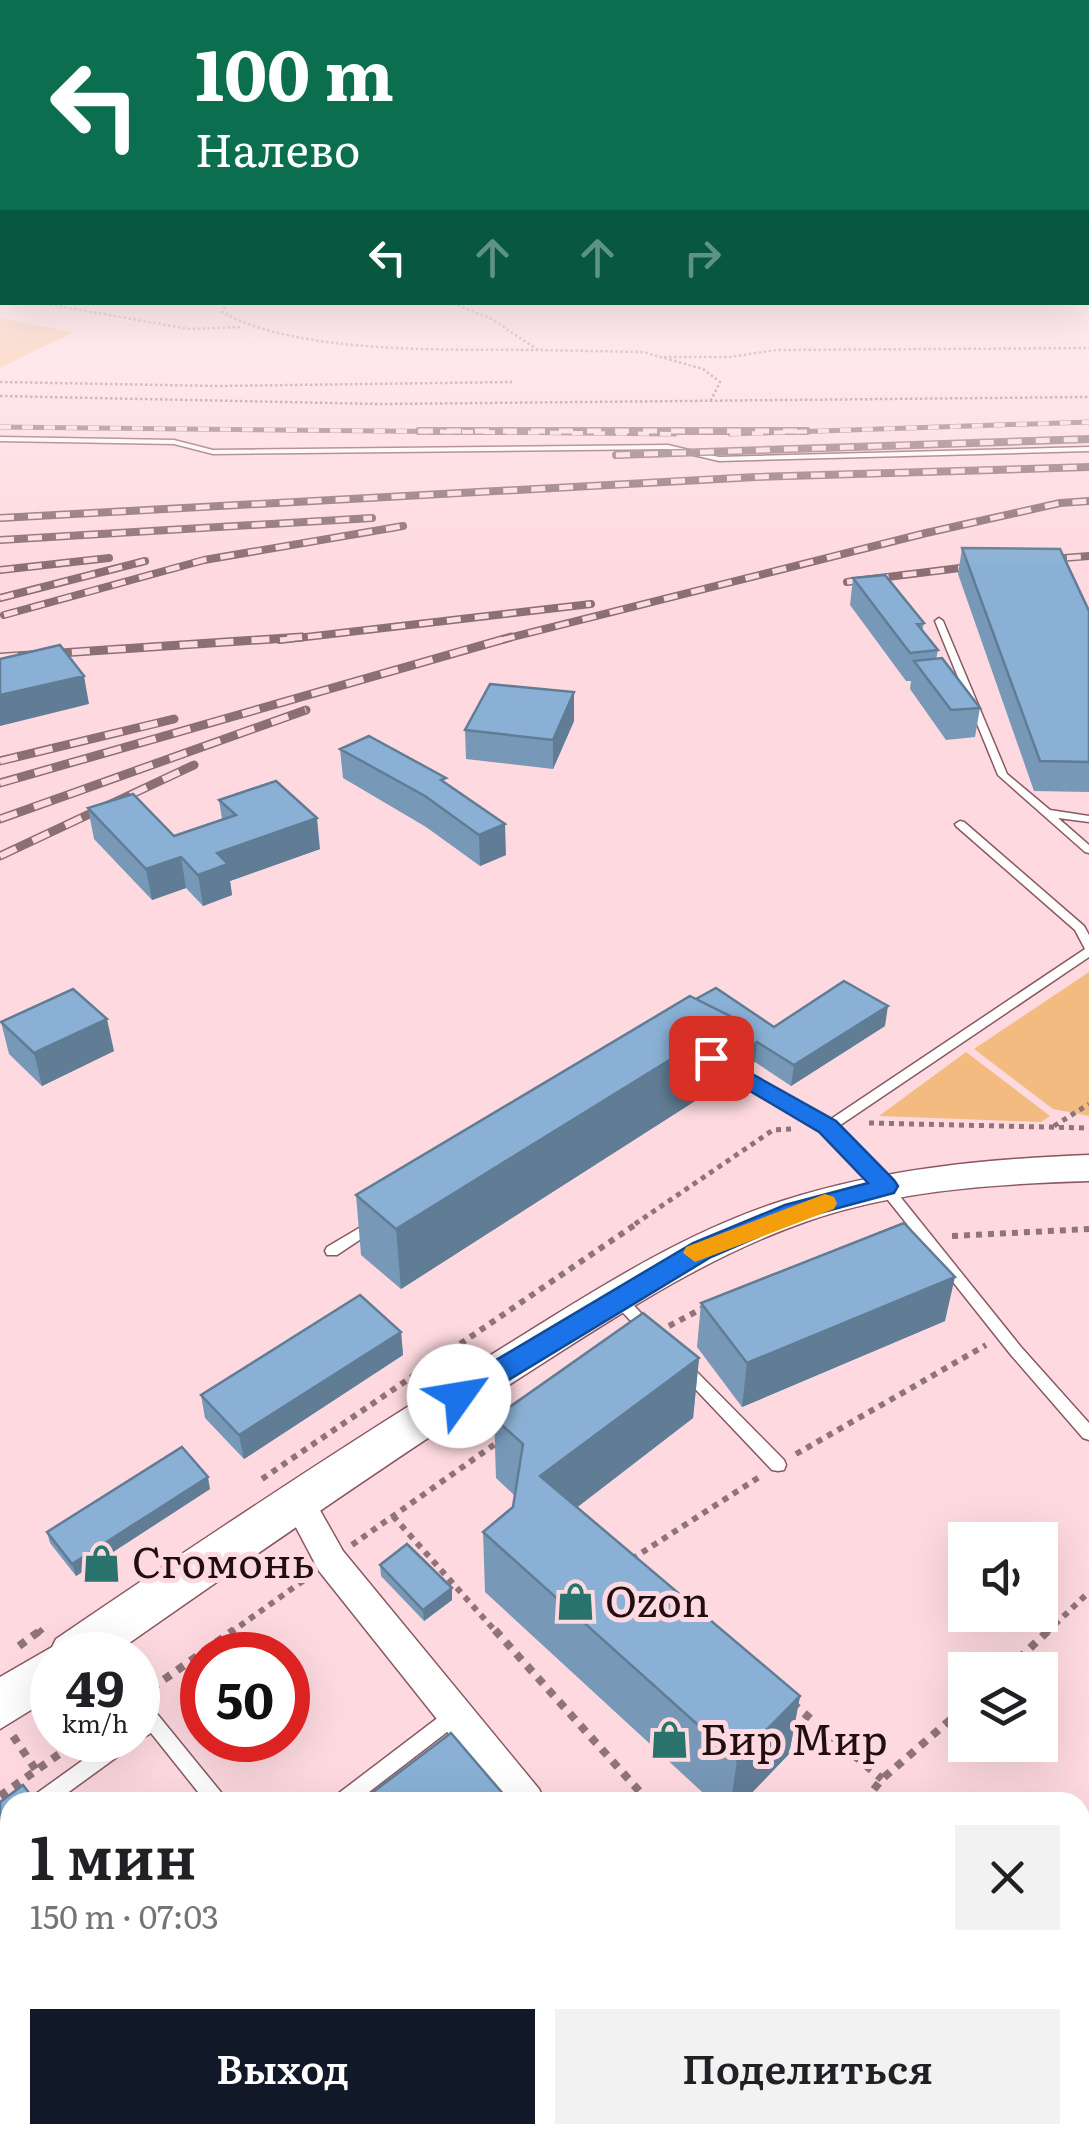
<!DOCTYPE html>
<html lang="ru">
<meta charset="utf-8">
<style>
:root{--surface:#fff;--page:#f2f2f2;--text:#202124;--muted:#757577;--accent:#111827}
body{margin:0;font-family:Literata,serif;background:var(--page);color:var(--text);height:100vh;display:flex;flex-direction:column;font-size:38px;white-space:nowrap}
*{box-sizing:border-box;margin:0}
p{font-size:32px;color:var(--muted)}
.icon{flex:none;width:55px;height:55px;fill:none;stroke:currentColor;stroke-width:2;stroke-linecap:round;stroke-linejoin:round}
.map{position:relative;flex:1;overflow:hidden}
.side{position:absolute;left:0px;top:1792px;width:1090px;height:352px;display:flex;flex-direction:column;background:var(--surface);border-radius:30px 30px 0 0;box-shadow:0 10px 40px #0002}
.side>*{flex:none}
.hud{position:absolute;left:0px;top:0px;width:1090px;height:305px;box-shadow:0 10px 40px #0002;background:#0b6e4f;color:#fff;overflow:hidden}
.buttons{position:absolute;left:948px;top:1522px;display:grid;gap:20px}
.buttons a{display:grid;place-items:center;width:110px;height:110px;border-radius:0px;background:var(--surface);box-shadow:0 10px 40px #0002;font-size:50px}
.speed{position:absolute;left:30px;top:1632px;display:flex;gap:20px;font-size:50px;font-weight:700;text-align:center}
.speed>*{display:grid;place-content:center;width:130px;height:130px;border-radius:50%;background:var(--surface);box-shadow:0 10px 40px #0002;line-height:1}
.speed small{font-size:25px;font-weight:400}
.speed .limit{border:15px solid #d22;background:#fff;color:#111}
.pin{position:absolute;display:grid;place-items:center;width:85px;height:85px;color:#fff;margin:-42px;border-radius:20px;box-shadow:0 5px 15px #0006}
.me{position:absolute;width:110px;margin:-55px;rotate:58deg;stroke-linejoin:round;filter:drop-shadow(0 0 8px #0008)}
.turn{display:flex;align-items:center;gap:35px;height:210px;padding:0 30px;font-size:45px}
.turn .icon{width:130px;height:130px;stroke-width:2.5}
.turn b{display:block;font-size:70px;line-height:85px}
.lanes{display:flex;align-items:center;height:95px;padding:0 30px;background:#0003;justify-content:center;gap:50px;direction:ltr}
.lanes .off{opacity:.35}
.round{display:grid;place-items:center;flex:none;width:105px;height:105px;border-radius:0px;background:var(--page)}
.summary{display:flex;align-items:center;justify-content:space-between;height:170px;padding:0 30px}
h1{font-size:60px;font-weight:600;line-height:75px}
.button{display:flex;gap:20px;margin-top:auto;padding:20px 30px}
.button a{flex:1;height:115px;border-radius:0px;background:var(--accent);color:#fff;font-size:40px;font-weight:600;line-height:115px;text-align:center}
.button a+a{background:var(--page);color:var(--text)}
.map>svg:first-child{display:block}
.green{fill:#f4bb80}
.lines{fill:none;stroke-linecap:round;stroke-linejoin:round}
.lane-casing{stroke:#8a5862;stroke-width:3}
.street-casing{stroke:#8a5862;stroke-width:3}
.secondary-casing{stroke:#8a5862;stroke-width:3}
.path-far3{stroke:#8f7479;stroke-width:2.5;stroke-dasharray:2.5 2.5;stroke-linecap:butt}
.path-far2{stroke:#8f7479;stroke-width:5;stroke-dasharray:5 5;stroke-linecap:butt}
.path-far1{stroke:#8f7479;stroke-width:6;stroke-dasharray:6 6;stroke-linecap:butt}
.path{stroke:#8f7479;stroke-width:8;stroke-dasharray:8 8;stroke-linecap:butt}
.lane{fill:#fff;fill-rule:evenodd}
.street{fill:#fff;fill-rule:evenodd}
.secondary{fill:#fff;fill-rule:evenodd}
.rail-far2-casing{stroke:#8a6f74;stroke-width:5}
.rail-far1-casing{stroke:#8a6f74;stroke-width:8}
.rail-casing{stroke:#8a6f74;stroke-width:9}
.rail-far2{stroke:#fedae0;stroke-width:4;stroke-dasharray:11;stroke-linecap:butt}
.rail-far1{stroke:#fedae0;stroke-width:5;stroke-dasharray:14;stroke-linecap:butt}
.rail{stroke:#fedae0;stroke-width:6;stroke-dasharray:18;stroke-linecap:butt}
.wall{fill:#7798b7}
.shaded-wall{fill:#617c95}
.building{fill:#8ab1d5;stroke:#617c95;stroke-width:2.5}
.route{fill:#1a73e8;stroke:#114b97;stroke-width:2.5}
.slow{fill:#f59e0b}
.labels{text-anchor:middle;stroke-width:10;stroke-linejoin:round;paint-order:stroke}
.near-poi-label{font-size:42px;fill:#210e12;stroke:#fedae0;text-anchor:start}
</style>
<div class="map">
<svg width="1089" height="2144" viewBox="0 0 1089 2144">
<rect width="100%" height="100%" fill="#fedae0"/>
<path class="green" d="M0 318 74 332 0 368Z
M1089 972V1116L1053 1109 974 1049Z
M966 1052 1050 1116 1041 1122 879 1116Z"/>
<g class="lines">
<defs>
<path id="lane" d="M0 437 174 440 213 450 668 445 719 457 1089 447V451L719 461 668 449 213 454 174 444 0 441Z
M939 618 943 621 1007 774 1050 810 1089 816V822L1058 818 1089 845V853L1085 852 998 775 935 621Z
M960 821 964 822 1084 926 1089 935V957L836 1128 890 1184 1021 1347 1089 1423V1440L1083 1438 1011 1355 880 1190 823 1130 712 1062 718 1058 722 1059 828 1121 1085 949 1075 930 956 826 955 824Z
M371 1221 376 1223 378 1226 376 1229 337 1255H327L325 1251 327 1247Z
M618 1293 623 1294 653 1326 655 1330 653 1334 648 1336 643 1334 613 1302 611 1298 613 1294Z
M686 1364 691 1366 784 1460 786 1465 784 1470 778 1471 772 1470 681 1374 678 1370 681 1366Z
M454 1708 460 1710 463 1716 460 1722 356 1802H333L335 1796 448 1710Z
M152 1713 158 1715 224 1796 226 1802H206L151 1733 138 1741 137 1740 138 1721Z
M111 1740H135L132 1746 55 1802H31L33 1796Z
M10 2048V2072L0 2078V2054Z
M212 2135H234L232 2144H210Z
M672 2135H703L708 2144H677Z"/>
<path id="street" d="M297 1486 308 1489 343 1551 539 1789 545 1802H503L319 1571 281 1499 286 1489Z
M508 2135H554L550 2144H504Z"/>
<path id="secondary" d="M1089 1155V1181C994 1184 896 1190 805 1222 705 1257 615 1317 526 1374 386 1464 249 1559 112 1655H52V1697L0 1729V1677L52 1647 56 1639C200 1541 345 1444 494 1353 586 1296 679 1234 782 1201 882 1169 984 1159 1089 1155Z"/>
</defs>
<use href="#lane" class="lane-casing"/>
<use href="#street" class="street-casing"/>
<use href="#secondary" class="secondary-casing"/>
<path class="path-far3" d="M35 302 189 329 241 327
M227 302 222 312C298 355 450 349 538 350
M290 302H399
M448 302 490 318 538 350 643 352 703 369 720 382 710 402
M664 357H730L776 350 1089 348
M0 382 219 386 512 382
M0 396 380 404 1089 397"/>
<path class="path-far2" d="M869 1123 1089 1128
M1054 1126 1089 1104
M635 1224 773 1130 793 1129"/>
<path class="path-far1" d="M952 1236 1089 1229
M669 1326 703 1308
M796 1454 986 1345
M262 1479 639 1222
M393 1516 497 1633
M352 1545 498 1442
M632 1559 761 1476
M38 1633 43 1629
M230 1633 307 1578
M1046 1633 1089 1592"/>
<path class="path" d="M495 1630 649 1802
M19 1646 41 1630
M1007 1670 1049 1630
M138 1698 234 1630
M792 1703 882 1779
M13 1736 36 1770
M0 1796 79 1740
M864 1802 882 1779 965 1707
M1080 1902H1089
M1080 2071 1089 2075"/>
<use href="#lane" class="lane"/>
<use href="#street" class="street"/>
<use href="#secondary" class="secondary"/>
<defs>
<path id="rail-far2" d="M0 427 675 434
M730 434 1089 422"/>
<path id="rail-far1" d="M419 431H807
M616 455 1089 439
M0 518 756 477 1089 467
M0 540 372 518
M1039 560 1089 556
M0 570 109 558
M847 582 984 565
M0 598 145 561
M4 615 204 560 403 526
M280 640 591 604
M501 640 926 533 1060 503 1089 501"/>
<path id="rail" d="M0 657 302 637
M0 761 174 719
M0 783 511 637
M0 819 306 710
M0 856 194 765"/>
</defs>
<use href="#rail-far2" class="rail-far2-casing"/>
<use href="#rail-far1" class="rail-far1-casing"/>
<use href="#rail" class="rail-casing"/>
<use href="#rail-far2" class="rail-far2"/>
<use href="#rail-far1" class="rail-far1"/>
<use href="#rail" class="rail"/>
</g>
<path class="wall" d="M962 548 1089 611V792L1034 791 958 574Z
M853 578 924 623 922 631 938 650 936 659 980 708 975 737 946 740 910 689 911 681H906L850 605Z
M574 692V721L553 769 466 759 465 730Z
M340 749 446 783 506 855 480 866 426 827 343 778Z
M219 800 320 849 230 881 232 895 203 906 186 888 152 900 94 839 88 808 174 836 222 819Z
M690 996 774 1027 885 1026 791 1086 755 1062 747 1067 733 1060 731 1078 401 1289 361 1255 356 1195Z
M1 1022 114 1051 42 1086 9 1054Z
M701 1303 945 1321 742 1407 697 1347Z
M401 1332 403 1355 244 1459 205 1418 201 1395Z
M699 1358 693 1418 577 1507 800 1696 789 1754 743 1802H713L485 1592 483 1532 513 1507 515 1496 496 1478 494 1418Z
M210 1489 76 1576 50 1543 47 1532Z
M380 1565 452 1588V1600L424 1621 381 1576Z
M252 2135H444L445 2139 439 2144H259Z
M839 2135H1080L1089 2144H853Z"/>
<path class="shaded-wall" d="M84 676 89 704 0 726V695Z
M574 692V721L553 769V740Z
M317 818 320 849 230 881 232 895 203 906 198 875 217 853Z
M505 824 506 855 480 866 479 835Z
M181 857 186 888 152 900 146 869Z
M888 1006 885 1026 791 1086 794 1065Z
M107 1019 114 1051 42 1086 34 1053Z
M736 1019 731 1078 401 1289 396 1229Z
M757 1042 755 1062 747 1067 749 1047Z
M955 1277 945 1321 742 1407 747 1363Z
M401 1332 403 1355 244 1459 239 1435Z
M699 1358 693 1418 540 1536V1476Z
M208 1477 210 1489 76 1576 72 1564Z
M452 1588V1600L424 1621 423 1610Z
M800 1696 789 1754 743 1802H731L737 1760Z
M10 1906V1960L0 1968V1914Z
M111 2135H125L116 2144H101Z
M417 2135H444L445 2139 439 2144H408Z"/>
<path class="building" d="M962 548 1060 549 1089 611V762L1040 761Z
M885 575 924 623 917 624 938 650 910 653 853 578Z
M60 645 84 676 0 695V659Z
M942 658 980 708 951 710 914 661Z
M490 684 574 692 553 740 465 730Z
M369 736 446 778 441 780 505 824 479 835 425 796 340 749Z
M276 781 317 818 217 853 228 864 198 875 181 857 146 869 88 808 133 794 174 836 236 815 219 800Z
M844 981 888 1006 794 1065 757 1042 749 1047 734 1039 736 1019 696 999 716 988 774 1027Z
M73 989 107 1019 34 1053 1 1022Z
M690 996 736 1019 396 1229 356 1195Z
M904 1223 955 1277 747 1363 701 1303Z
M360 1295 401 1332 239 1435 201 1395Z
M643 1313 699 1358 540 1476 800 1696 737 1760 483 1532 513 1507 523 1444 494 1418Z
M182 1447 208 1477 72 1564 47 1532Z
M407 1544 452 1588 423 1610 380 1565Z
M451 1733 510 1802H360Z
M23 1785 36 1802H10V1906L0 1914V1802Z
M1080 2089 1089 2094V2144H950L935 2135H1080Z
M13 2135H111L101 2144H3Z
M264 2135H417L408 2144H271Z"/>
<linearGradient id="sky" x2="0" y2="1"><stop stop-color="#77c5e0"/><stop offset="0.47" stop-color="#ffeef1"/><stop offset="1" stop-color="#ffeef1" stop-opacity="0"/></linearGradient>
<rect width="1089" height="568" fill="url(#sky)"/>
<path class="route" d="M711 1051 836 1121 894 1180 898 1186 894 1193 801 1218 711 1257 469 1404H449L445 1396 449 1388 693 1243 785 1205 868 1183 819 1132 703 1063 700 1058Z"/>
<path class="slow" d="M825 1194 834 1197 837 1203 834 1209 695 1262 683 1253 686 1247Z"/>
<defs>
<symbol id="shop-bare" viewBox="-9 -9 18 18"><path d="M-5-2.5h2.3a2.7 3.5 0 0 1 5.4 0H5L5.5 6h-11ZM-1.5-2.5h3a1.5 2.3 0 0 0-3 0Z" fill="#2a736c" stroke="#fedae0" stroke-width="2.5" paint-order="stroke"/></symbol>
</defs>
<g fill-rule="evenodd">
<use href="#shop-bare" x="74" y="1536" width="55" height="55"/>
<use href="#shop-bare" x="548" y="1574" width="55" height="55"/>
<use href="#shop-bare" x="642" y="1712" width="55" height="55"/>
</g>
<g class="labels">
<g class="near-poi-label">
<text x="132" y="1578">Сгомонь</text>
<text x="605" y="1617">Ozon</text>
<text x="700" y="1755">Бир Мир</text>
</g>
</g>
</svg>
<div class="buttons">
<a><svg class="icon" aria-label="sound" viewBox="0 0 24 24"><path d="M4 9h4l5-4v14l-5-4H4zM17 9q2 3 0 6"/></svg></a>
<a><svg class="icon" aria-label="layers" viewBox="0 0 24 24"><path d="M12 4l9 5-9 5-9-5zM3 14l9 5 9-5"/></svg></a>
</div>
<div class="speed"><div>49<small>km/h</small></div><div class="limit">50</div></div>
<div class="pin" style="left:711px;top:1058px;background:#d93025"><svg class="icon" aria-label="arrive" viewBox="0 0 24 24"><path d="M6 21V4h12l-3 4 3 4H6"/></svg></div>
<svg class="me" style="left:459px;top:1396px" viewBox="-20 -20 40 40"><circle r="19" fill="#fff"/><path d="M0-13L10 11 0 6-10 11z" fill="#1a73e8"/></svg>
<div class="hud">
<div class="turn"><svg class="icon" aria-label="left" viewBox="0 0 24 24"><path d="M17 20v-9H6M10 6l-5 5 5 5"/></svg><div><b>100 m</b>Налево</div></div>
<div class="lanes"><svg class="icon" aria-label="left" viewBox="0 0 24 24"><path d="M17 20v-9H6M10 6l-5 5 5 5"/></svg><svg class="icon off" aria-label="ahead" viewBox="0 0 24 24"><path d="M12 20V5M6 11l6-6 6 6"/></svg><svg class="icon off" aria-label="ahead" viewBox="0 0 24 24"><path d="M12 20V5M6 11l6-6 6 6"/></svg><svg class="icon off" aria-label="right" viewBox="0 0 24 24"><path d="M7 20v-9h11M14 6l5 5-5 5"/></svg></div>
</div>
<section class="side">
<div class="summary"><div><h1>1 мин</h1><p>150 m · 07:03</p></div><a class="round"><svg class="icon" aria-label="close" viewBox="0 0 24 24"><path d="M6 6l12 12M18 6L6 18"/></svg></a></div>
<div class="button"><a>Выход</a><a>Поделиться</a></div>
</section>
</div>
